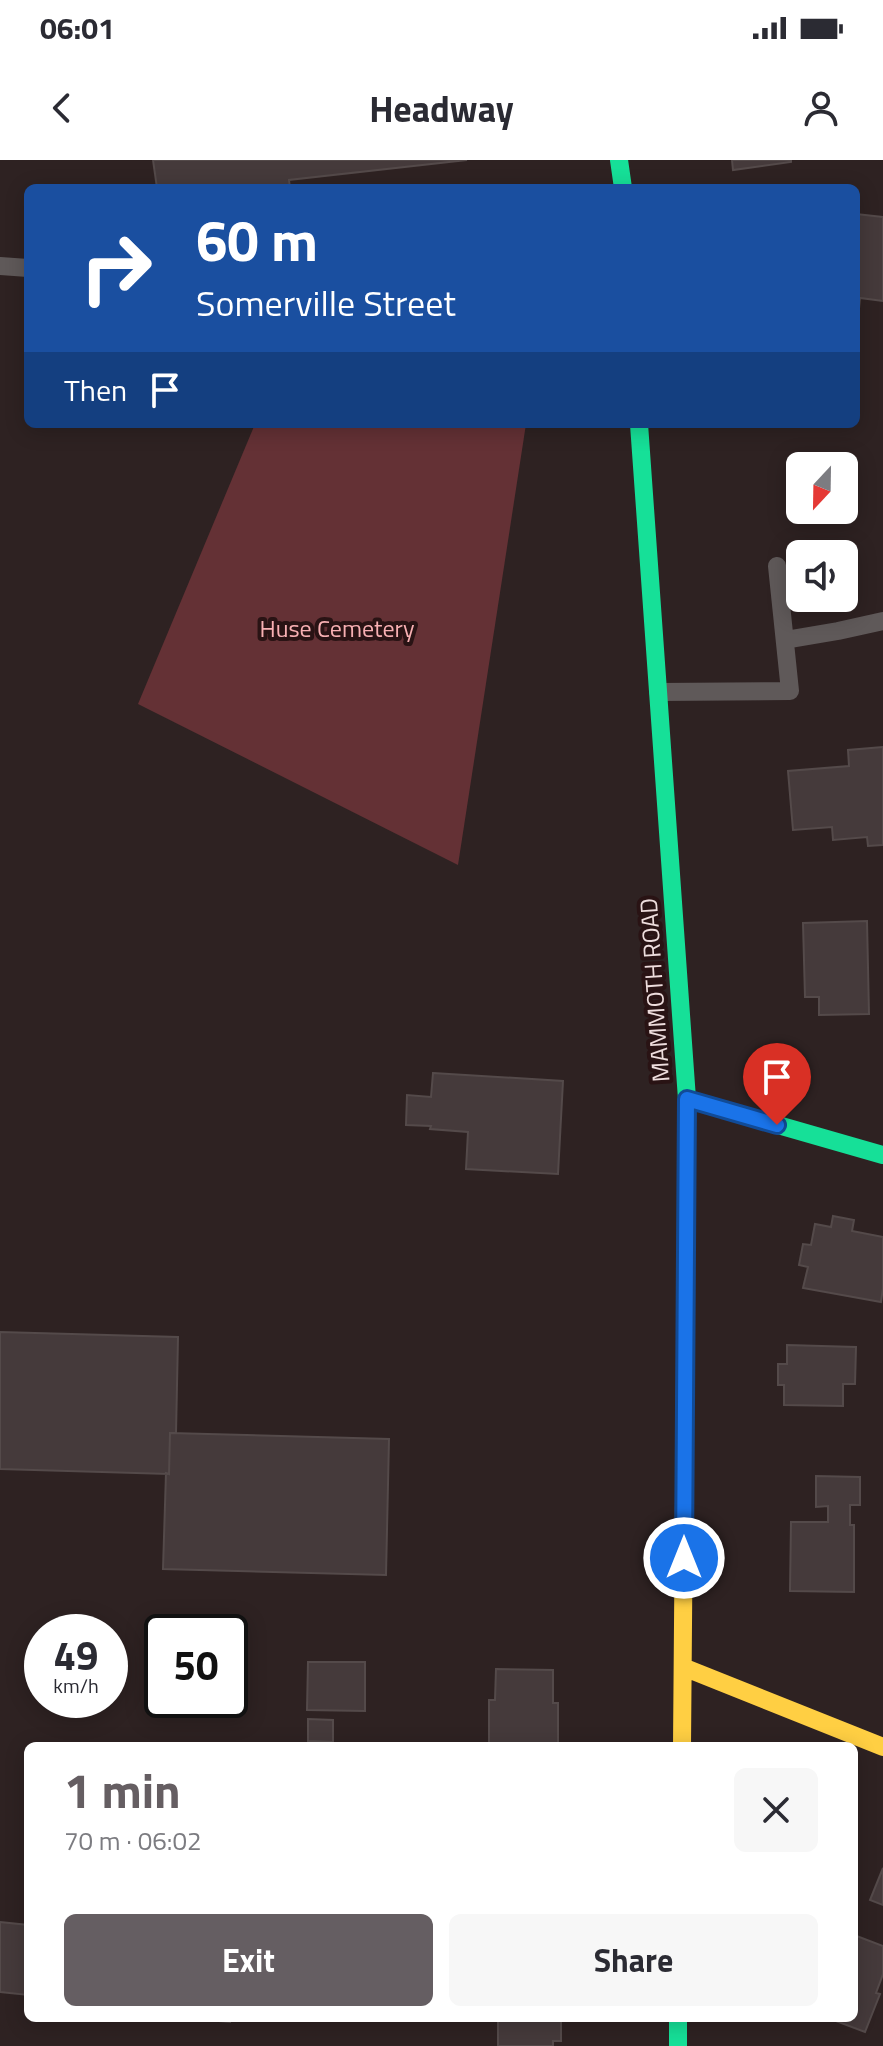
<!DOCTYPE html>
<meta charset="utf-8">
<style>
:root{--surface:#fff;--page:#f7f7f7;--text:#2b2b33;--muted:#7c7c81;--accent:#655e62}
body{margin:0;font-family:"Titillium Web",sans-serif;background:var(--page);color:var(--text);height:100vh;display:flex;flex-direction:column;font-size:30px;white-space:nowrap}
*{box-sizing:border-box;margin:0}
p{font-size:26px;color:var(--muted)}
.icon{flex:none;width:44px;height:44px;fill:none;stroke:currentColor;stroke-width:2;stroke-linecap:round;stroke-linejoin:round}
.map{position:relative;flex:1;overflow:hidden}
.details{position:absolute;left:24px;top:1582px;width:834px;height:280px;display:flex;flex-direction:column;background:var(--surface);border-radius:12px;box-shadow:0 4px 20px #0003}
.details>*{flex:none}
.guide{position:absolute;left:24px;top:24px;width:836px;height:244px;border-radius:12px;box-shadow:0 4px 20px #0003;background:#1a4fa0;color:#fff;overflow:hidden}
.needle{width:52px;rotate:202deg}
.buttons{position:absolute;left:786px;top:292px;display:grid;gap:16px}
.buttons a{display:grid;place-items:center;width:72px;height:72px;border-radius:12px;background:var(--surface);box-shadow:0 4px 20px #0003;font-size:40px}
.speed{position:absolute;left:24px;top:1454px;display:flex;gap:16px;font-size:40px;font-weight:700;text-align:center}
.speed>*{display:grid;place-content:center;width:104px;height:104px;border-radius:50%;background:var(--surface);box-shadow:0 4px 20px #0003;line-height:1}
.speed small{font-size:20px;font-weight:400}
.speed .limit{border:4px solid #111;border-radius:12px;background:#fff;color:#111}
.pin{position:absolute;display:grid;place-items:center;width:68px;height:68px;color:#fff;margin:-82px -34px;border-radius:50% 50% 50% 0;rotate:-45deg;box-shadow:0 0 8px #0007}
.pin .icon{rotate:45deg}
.me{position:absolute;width:88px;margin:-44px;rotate:0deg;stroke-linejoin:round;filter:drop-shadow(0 0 6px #0008)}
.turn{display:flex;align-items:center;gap:28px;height:168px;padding:0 40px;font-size:36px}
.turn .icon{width:104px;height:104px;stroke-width:2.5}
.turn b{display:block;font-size:56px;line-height:68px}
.then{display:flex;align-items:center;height:76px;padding:0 40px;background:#0003;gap:16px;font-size:30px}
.round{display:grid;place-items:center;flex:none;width:84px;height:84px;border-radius:12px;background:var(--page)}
.summary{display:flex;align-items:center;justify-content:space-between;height:136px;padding:0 40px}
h1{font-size:48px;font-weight:700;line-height:60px;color:var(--accent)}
.button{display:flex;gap:16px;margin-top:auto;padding:16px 40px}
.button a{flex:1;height:92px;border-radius:12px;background:var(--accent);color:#fff;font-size:32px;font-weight:700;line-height:92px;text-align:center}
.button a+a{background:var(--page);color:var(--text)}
.status{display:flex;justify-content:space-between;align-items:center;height:56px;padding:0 40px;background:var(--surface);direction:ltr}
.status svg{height:22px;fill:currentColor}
header{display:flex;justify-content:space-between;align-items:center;height:104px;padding:0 40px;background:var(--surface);font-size:36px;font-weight:700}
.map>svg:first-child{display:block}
.green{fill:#643135}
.building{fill:#453a3b;stroke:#544a4a;stroke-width:2}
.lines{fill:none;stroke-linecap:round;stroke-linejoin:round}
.lane{stroke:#5f5959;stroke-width:18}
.fast{stroke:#16e098;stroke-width:18}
.slow{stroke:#ffcf43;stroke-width:18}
.route-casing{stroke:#114b97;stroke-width:20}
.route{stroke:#1a73e8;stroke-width:14}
.labels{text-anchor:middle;stroke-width:8;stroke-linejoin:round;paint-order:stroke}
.park-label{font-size:24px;fill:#f8b0b3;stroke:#291314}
.street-label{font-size:24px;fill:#edd;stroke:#291314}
</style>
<div class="status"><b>06:01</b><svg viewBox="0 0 49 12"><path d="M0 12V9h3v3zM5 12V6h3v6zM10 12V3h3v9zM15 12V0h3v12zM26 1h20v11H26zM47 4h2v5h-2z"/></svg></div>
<header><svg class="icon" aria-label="back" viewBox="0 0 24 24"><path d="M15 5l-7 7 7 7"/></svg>Headway<svg class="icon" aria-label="person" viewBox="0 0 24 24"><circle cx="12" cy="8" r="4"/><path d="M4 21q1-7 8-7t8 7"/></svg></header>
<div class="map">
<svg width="883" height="1886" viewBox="0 0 883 1886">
<rect width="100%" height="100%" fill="#2e2222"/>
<path class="green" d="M255 264H526L458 705 138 544Z"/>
<path class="building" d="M153 0H467L289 20 290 28H157Z
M732 0H791V2L733 10Z
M856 54 883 57V141L860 138 858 159 856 158Z
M883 587V685L868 686 867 677 833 680 832 667 793 670 788 611 849 606 848 590Z
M867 761 869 854 819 855V837H805L803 763Z
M433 913 563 921 558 1014 466 1009 468 972 430 969 431 966 406 965 407 935 431 937Z
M833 1056 854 1060 852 1071 883 1077V1128L881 1142 803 1128 808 1107 799 1105 803 1084 811 1085 815 1064 831 1067Z
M0 1172 178 1177 176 1273H170L169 1314 0 1309Z
M787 1185 856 1187 855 1224H843V1246L784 1245V1225H778V1204H787Z
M170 1273 389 1279 386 1415 163 1409 166 1313 169 1314Z
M816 1316 860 1317V1345H850V1365H854V1432L790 1431 791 1362H828V1346L816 1347Z
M308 1502H365V1551L307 1550Z
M496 1509 553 1510V1543H558V1586H489V1540H495Z
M308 1559 333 1560V1582L308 1581Z
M883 1708V1745L870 1740Z
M0 1762 28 1765V1835L0 1832Z
M854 1775 883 1786V1814L876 1833 880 1834 865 1872 828 1858H854Z
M181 1858H230V1862Z
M498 1858H561V1881H553V1886H498Z"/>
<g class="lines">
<path class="lane" d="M0 106 28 108
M785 480 838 471 883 461
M658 532 790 531 777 406"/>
<path class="fast" d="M619 0 623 28
M639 264 687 939 686 1099
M687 939 883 995
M678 1858V1886"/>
<path class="slow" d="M683 1507 883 1587
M682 1586 686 1099"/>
</g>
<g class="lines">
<defs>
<path id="route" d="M684 1398 687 939 777 965"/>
</defs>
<use href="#route" class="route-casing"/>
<use href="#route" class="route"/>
</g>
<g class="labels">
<g class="park-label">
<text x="337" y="477">Huse Cemetery</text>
</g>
<g class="street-label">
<text transform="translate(655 830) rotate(-94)" y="8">MAMMOTH ROAD</text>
</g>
</g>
</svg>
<div class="buttons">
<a><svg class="needle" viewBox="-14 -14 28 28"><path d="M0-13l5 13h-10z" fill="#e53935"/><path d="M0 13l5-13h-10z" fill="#7c7c81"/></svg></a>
<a><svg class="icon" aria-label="sound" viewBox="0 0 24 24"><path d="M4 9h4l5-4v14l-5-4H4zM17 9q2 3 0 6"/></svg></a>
</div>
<div class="speed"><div>49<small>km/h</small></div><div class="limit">50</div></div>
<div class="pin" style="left:777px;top:965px;background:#d93025"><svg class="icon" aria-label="arrive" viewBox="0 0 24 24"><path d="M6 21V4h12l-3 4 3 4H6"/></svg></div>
<svg class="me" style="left:684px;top:1398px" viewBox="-20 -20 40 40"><circle r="17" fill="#1a73e8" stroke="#fff" stroke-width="3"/><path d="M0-11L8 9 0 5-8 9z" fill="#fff"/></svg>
<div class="guide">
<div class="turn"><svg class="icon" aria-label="right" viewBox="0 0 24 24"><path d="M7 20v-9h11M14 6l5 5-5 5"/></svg><div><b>60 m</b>Somerville Street</div></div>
<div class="then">Then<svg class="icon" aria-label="arrive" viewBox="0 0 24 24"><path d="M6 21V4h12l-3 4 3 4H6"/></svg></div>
</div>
<section class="details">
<div class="summary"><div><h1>1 min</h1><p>70 m · 06:02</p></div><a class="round"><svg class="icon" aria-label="close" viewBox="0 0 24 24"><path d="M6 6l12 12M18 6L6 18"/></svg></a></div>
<div class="button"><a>Exit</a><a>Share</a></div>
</section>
</div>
